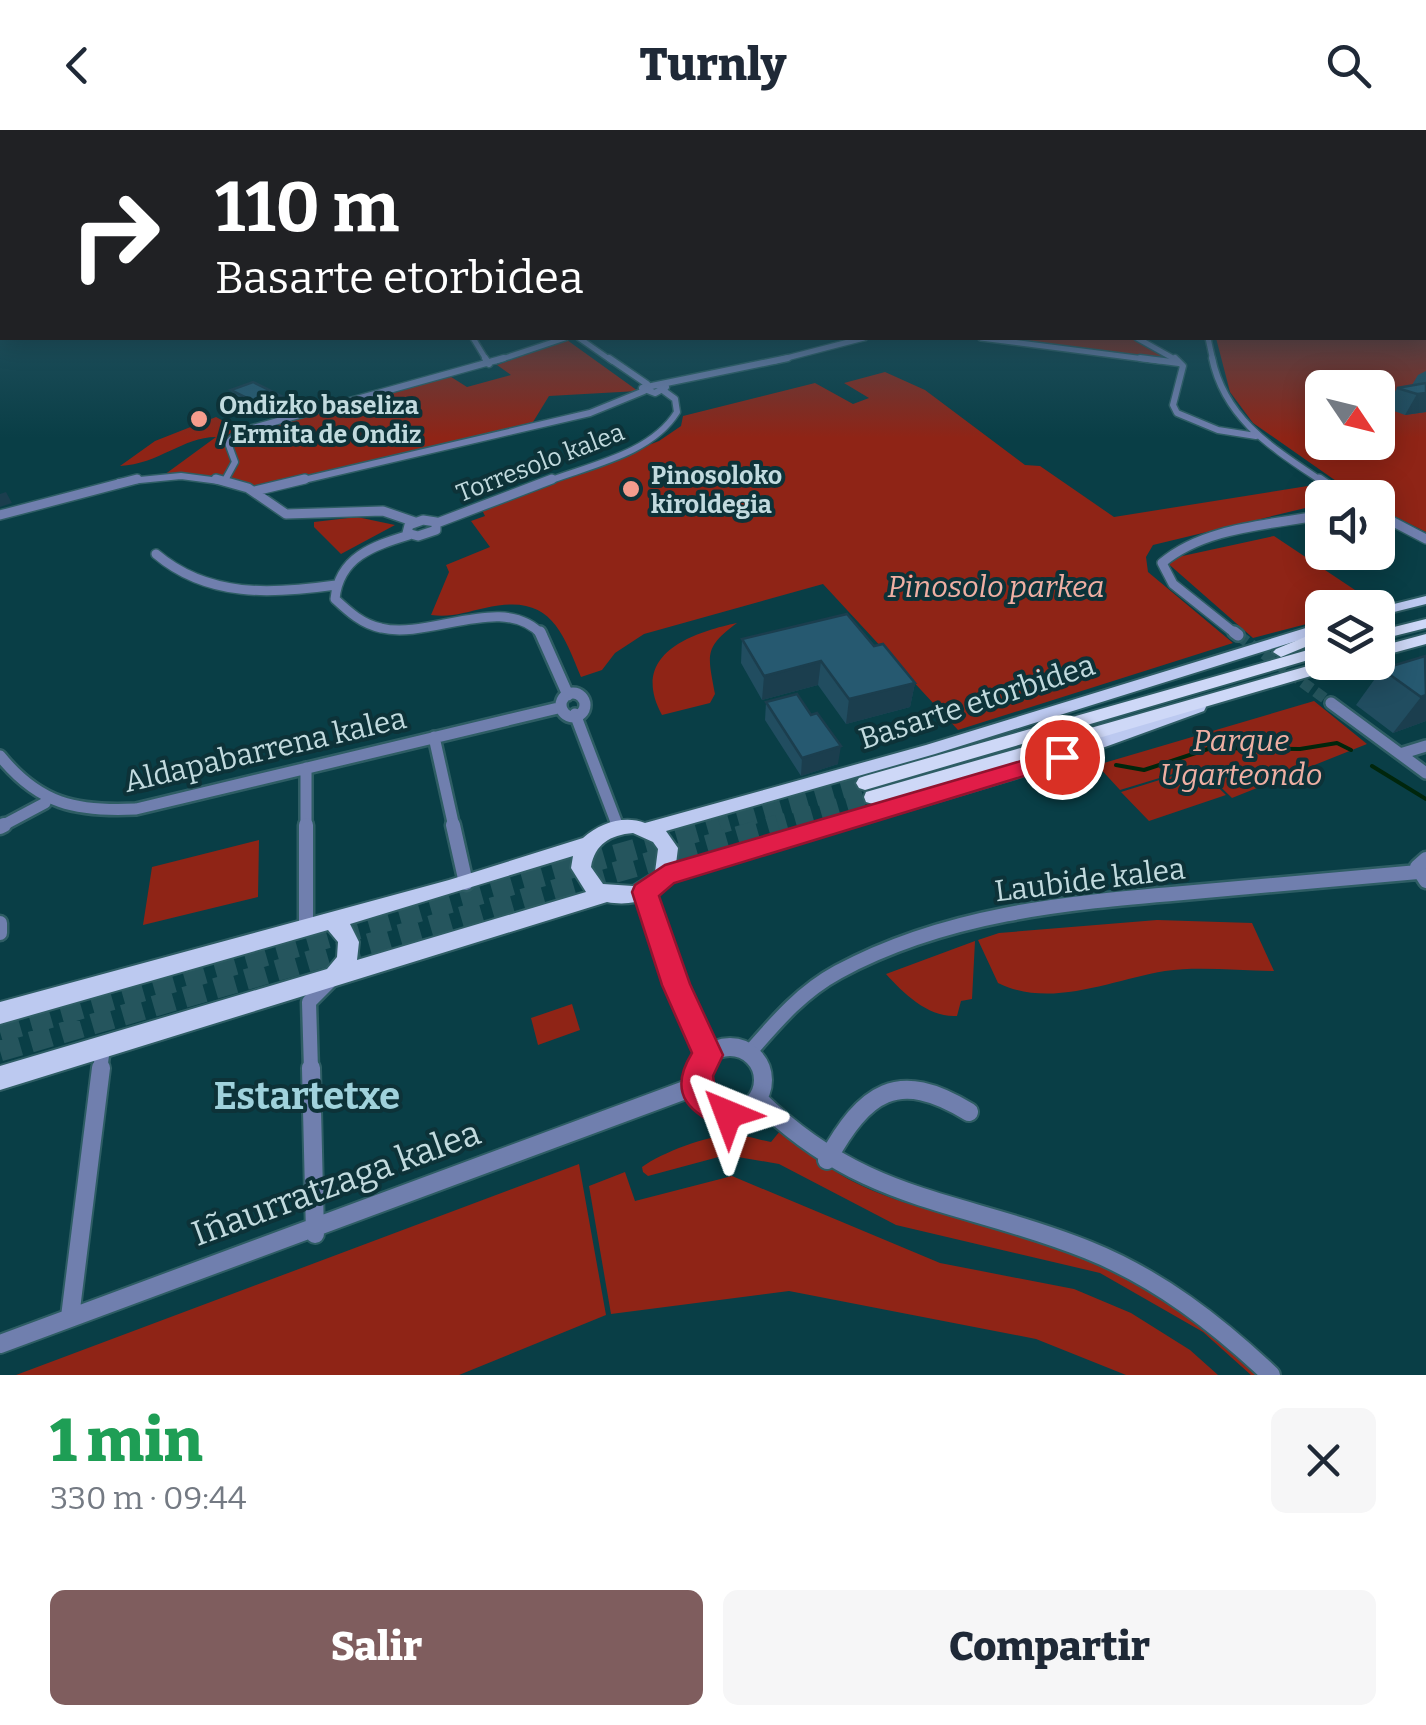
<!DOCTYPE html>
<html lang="es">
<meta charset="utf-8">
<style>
:root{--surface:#fff;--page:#f6f6f7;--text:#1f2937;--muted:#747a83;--accent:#7f5d5e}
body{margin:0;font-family:Bitter,serif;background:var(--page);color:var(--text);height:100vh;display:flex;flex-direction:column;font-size:38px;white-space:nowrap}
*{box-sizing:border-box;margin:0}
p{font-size:32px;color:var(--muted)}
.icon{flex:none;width:55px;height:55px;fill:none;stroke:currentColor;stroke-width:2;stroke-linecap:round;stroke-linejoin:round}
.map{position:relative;height:1245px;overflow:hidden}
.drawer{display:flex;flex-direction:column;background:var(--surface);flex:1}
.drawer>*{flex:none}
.guide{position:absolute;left:0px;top:0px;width:1428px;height:210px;box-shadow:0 5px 25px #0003;background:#202124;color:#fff;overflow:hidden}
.needle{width:65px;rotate:125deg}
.buttons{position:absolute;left:1305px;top:240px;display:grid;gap:20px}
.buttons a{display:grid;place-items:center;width:90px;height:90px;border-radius:15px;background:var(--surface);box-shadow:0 5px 25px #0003;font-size:50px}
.pin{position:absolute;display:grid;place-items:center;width:85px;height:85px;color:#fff;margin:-42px;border:5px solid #fff;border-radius:50%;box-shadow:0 2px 10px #0007}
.me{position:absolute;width:110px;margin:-55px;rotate:316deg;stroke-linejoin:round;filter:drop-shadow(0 0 8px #0008)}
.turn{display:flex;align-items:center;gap:35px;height:210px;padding:0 50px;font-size:45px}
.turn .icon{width:130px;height:130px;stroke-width:2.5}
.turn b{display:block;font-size:70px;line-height:85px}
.round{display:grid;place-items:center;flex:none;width:105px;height:105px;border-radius:15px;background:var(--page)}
.overview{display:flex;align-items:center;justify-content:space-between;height:170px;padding:0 50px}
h1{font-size:60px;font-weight:800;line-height:75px;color:#1e9e55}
.primary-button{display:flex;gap:20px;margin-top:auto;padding:20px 50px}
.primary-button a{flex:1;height:115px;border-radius:15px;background:var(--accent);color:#fff;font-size:40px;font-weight:800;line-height:115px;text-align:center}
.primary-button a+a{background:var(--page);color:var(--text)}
header{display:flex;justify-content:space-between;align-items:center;height:130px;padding:0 50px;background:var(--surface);font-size:45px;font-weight:800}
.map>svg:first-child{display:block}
.green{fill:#8f2416;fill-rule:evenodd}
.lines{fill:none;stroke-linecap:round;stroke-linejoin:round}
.stream{stroke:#00260c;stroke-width:4}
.minor-tunnel{stroke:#25555d;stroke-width:11;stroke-dasharray:11 5;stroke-linecap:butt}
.trunk-tunnel-far1{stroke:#25555d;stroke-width:18;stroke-dasharray:18 9;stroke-linecap:butt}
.trunk-tunnel{stroke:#25555d;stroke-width:21;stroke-dasharray:21 11;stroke-linecap:butt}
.minor-far5-casing{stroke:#2e5d64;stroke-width:8}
.minor-far4-casing{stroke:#2e5d64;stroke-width:9}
.minor-far3-casing{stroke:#2e5d64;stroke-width:12}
.minor-far2-casing{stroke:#2e5d64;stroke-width:16}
.minor-far1-casing{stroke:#2e5d64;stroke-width:19}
.minor-casing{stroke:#2e5d64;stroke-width:22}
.tertiary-casing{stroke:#2e5d64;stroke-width:5}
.primary-casing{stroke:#2e5d64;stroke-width:4}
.trunk-casing{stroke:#2e5d64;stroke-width:4}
.minor-far5{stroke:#707fae;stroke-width:5}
.minor-far4{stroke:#707fae;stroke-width:6}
.minor-far3{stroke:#707fae;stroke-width:9}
.minor-far2{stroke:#707fae;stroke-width:11}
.minor-far1{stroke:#707fae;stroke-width:14}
.minor{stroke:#707fae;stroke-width:18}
.tertiary{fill:#707fae;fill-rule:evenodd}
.primary{fill:#bcc9f0;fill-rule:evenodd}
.trunk{fill:#ced8f7;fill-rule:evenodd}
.wall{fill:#214d60}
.shaded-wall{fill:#1b3e4e}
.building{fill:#265970;stroke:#1b3e4e;stroke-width:2.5}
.route{fill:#e11d48;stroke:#92132f;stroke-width:2.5}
.poi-dot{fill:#f59d8d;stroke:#0d3238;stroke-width:4}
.labels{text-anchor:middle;stroke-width:8;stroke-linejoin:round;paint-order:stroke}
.far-poi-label{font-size:25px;font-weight:bold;fill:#c1dade;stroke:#0d3238;text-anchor:start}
.far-street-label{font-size:25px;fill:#c1dade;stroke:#0d3238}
.park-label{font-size:30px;font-style:italic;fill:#efafa3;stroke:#0d3238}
.street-label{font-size:30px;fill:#c1dade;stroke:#0d3238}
.near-street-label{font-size:35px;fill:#c1dade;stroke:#0d3238}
.near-neighbourhood-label{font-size:38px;font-weight:bold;fill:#a0d2dc;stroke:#0d3238}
</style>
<header><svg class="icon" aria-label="back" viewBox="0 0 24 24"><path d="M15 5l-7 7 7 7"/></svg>Turnly<svg class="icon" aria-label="search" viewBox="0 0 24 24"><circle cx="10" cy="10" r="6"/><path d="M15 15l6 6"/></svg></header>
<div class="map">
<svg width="1426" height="1245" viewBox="0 0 1426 1245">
<rect width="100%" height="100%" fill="#093e46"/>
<path class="green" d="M1426 193V402L1378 378V368L1359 367 1253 293 1230 262 1216 208H1425ZM1322 258H1378V312H1322Z
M995 208H1133L1169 225V230Z
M567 210 638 261 549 266 533 292 268 361 227 348 164 345 216 307C183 307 159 334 120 336L155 311 216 287 238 299 224 307 339 271 448 245 467 257 511 245 497 235Z
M885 242 925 260 1025 335 1040 336 1114 387 1314 355 1331 367 1322 368V374L1153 415 1146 427 1148 442 1233 513 958 600 823 454 644 504 615 523 602 540 581 547C561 498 549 463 485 478 466 482 451 488 431 485L449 442 446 435 490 417 471 391 485 386 482 380 659 311 681 296 683 286 815 253 853 274 869 268 844 253Z
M357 387 395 395 341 424 314 397V392Z
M1274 406 1379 476 1322 478V490L1253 508 1164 430Z
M737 493C703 518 708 525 715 564L710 573 662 585C629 525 690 503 737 493Z
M1314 571 1367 614 1232 668 1199 636 1120 660 1097 635Z
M1198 638 1226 665 1149 691 1121 662Z
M259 710 258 767 143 795 152 737Z
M1157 790 1252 793 1274 841C1239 841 1200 836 1165 841 1111 850 1051 879 998 853L978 810 999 803Z
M975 811 972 869 961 871 957 886C929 888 904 864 886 844Z
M572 874 580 900 538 915 531 888Z
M780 1001C803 1016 824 1036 848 1049 914 1084 990 1091 1059 1115 1139 1143 1202 1189 1264 1245H1251L1203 1202 1100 1143 896 1095 779 1034 726 1025 648 1046 643 1042 642 1037C663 1022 706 1006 732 1005 744 1004 759 1010 771 1012Z
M579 1034 606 1185 459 1245H16Z
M625 1042 635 1071 732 1046 940 1133 1074 1159 1131 1183 1190 1220 1218 1245H1126L1036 1209 789 1161 611 1184 589 1056Z"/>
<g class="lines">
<path class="stream" d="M1116 635 1144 640 1211 618 1300 619 1337 613 1351 620
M1372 636 1426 669"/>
<path class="minor-tunnel" d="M1238 505 1331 573"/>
<path class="trunk-tunnel-far1" d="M712 697 865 653
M769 697 873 667"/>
<path class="trunk-tunnel" d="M0 902 720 695
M0 921 778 695"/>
<defs>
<path id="minor-far5" d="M473 208 487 231
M579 208 612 231
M981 208 1160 231
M1137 208 1178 231
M1208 208 1213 231
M496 231 565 208
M775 231 864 208"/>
<path id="minor-far4" d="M485 228 489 234
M609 228 647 254
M1140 228 1179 233
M1175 228 1183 236 1173 275 1177 283 1218 300 1256 306
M1212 228C1225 290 1274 319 1323 352
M666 257 655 263 642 258 788 228
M119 352 181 346 227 352
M224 352 235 332 228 313 238 302 504 228
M295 352 590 283 644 261
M546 352C590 335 651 324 677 282L675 269 664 261"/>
<path id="minor-far3" d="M216 349 248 358 286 384 383 381 415 392
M1319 349 1347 368
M255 361 305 349
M1378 384 1426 409
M0 385 137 349
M423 390 436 392V400L418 406 407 403 409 395Z
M437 393 552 349
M409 405C373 416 339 427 335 469 349 482 362 494 381 498 430 510 504 462 542 505
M156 424C208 468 272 464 336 455
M1237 505 1173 454 1162 433C1204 397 1270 395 1322 385"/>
<path id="minor-far2" d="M540 502 568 565
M1234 502 1238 505
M561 575a12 12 0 1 1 24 0a12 12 0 1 1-24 0Z
M1331 573 1426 643
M575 584 618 697
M434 607 454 697
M1400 624 1426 616
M0 626C39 674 76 682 136 679L558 578
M306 638V697
M0 697 45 673"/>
<path id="minor-far1" d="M306 695V798
M453 695 466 753
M0 697 4 695
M1426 729 1417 737 1426 751
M645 762 676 855 708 925
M0 793V803
M749 923C776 892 801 862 838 842 945 784 1065 773 1183 763 1262 756 1340 749 1418 742
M100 940 103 918
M311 940 309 872 329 852"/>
<path id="minor" d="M697 950a33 33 0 1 1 66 0a33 33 0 1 1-66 0Z
M311 938 315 1104
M758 969C866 1075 959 1068 1088 1120 1158 1148 1217 1194 1271 1245
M827 1030C865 962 897 938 969 982
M70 1187 101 938
M0 1214 696 956"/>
<path id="tertiary" d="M1425 173H1426V178H1425Z"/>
<path id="primary" d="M0 151H2V155H0Z
M1426 466V474L1378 486V478Z
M1322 493V503L935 624 666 701 678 718 676 734 1027 631 1192 573H1204L1206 577 1204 581 1039 641 672 751C654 769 632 777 607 772L0 960V936L327 839 337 827 338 812 328 800 0 894V872L449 750 583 708C600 693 624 685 645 693L926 615ZM633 703 653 712 658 719 655 742 633 756 603 754 591 737C595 714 610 705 633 703ZM573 726 571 738 586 762 357 830 359 812 350 794Z"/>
<path id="trunk" d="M1426 489V498L1378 510V501Z
M1322 500V510L1281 527 1273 522 1276 519Z
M1426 504V514L1378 527V517Z
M1322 516V526L865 660 859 658 856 653 859 648 865 646Z
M1378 528 1380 532 1378 536 1328 547 1321 543 873 674 866 672 864 667 866 662 873 660 1322 532H1378Z"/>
</defs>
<use href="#minor-far5" class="minor-far5-casing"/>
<use href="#minor-far4" class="minor-far4-casing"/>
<use href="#minor-far3" class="minor-far3-casing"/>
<use href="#minor-far2" class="minor-far2-casing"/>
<use href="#minor-far1" class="minor-far1-casing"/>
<use href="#minor" class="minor-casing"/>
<use href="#tertiary" class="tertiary-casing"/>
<use href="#primary" class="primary-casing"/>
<use href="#trunk" class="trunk-casing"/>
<use href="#minor-far5" class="minor-far5"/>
<use href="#minor-far4" class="minor-far4"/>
<use href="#minor-far3" class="minor-far3"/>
<use href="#minor-far2" class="minor-far2"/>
<use href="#minor-far1" class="minor-far1"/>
<use href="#minor" class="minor"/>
<use href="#tertiary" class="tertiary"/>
<use href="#primary" class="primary"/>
<use href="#trunk" class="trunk"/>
</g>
<path class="wall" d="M1426 241V282L1405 285 1386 278 1397 258 1412 255 1418 245Z
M231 260 281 266 287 281 262 288 237 275Z
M742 509 874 516 915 553 910 577 846 594 818 555 762 570 741 533Z
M1426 527V591L1393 603 1356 575 1382 539Z
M766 572 838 634 801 646 765 590Z"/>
<path class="shaded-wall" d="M1426 263V282L1405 285 1417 264Z
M281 266 287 281 262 288 257 273Z
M6 362 12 373 0 377V364Z
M821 531 818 555 762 570 764 546Z
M915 553 910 577 846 594 849 569Z
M1426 565V591L1393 603 1421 567Z
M841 616 838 634 801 646 802 628Z"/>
<path class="building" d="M253 252 281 266 257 273 231 260Z
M1426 253V263L1417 264 1397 258Z
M847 484 874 516 883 514 915 553 849 569 821 531 764 546 742 509Z
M1425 526 1426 565 1421 567 1382 539Z
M797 564 811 585 817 583 841 616 802 628 766 572Z"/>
<linearGradient id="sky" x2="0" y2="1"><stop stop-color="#052226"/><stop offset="0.43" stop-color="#2c5868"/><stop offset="1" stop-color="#2c5868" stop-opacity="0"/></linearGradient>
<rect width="1426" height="308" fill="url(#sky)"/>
<path class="route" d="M1062 619 1070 621V632L674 753 659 766 690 854 723 925 713 946 715 959 740 972 744 984 740 995 728 1000C691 984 666 965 692 923L662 855 632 762 635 755 665 735Z"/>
<g class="poi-dot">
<circle cx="199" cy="289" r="10"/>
<circle cx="631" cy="359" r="10"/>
</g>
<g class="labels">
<g class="far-poi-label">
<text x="219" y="284">Ondizko baseliza<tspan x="219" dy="29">/ Ermita de Ondiz</tspan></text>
<text x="651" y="354">Pinosoloko<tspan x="651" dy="29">kiroldegia</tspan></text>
</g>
<g class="far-street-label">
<text transform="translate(540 332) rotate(-21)" y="9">Torresolo kalea</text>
</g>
<g class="park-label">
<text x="996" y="467">Pinosolo parkea</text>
<text x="1241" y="621">Parque<tspan x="1241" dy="34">Ugarteondo</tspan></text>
</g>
<g class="street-label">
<text transform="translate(977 572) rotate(-18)" y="10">Basarte etorbidea</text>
<text transform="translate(265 620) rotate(-13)" y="10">Aldapabarrena kalea</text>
<text transform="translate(1090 750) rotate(-7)" y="10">Laubide kalea</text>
</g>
<g class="near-street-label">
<text transform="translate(336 1053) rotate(-20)" y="12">Iñaurratzaga kalea</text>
</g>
<g class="near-neighbourhood-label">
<text x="307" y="979">Estartetxe</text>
</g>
</g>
</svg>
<div class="buttons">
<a><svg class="needle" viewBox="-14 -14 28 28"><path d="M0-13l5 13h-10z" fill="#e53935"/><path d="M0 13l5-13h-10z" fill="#747a83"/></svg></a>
<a><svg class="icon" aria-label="sound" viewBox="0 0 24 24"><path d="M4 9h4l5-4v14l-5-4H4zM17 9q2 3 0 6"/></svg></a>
<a><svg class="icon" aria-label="layers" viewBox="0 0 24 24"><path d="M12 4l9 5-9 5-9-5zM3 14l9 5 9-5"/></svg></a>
</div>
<div class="pin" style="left:1062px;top:627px;background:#d93025"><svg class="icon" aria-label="arrive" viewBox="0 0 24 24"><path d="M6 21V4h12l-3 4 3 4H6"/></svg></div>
<svg class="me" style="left:728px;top:984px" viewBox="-20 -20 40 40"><path d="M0-17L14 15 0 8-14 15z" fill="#e11d48" stroke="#fff" stroke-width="4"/></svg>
<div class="guide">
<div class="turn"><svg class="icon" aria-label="right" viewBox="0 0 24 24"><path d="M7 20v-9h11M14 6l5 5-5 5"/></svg><div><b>110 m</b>Basarte etorbidea</div></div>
</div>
</div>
<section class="drawer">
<div class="overview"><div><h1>1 min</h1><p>330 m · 09:44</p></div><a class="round"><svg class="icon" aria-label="close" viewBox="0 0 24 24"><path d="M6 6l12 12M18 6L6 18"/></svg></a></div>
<div class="primary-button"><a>Salir</a><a>Compartir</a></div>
</section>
